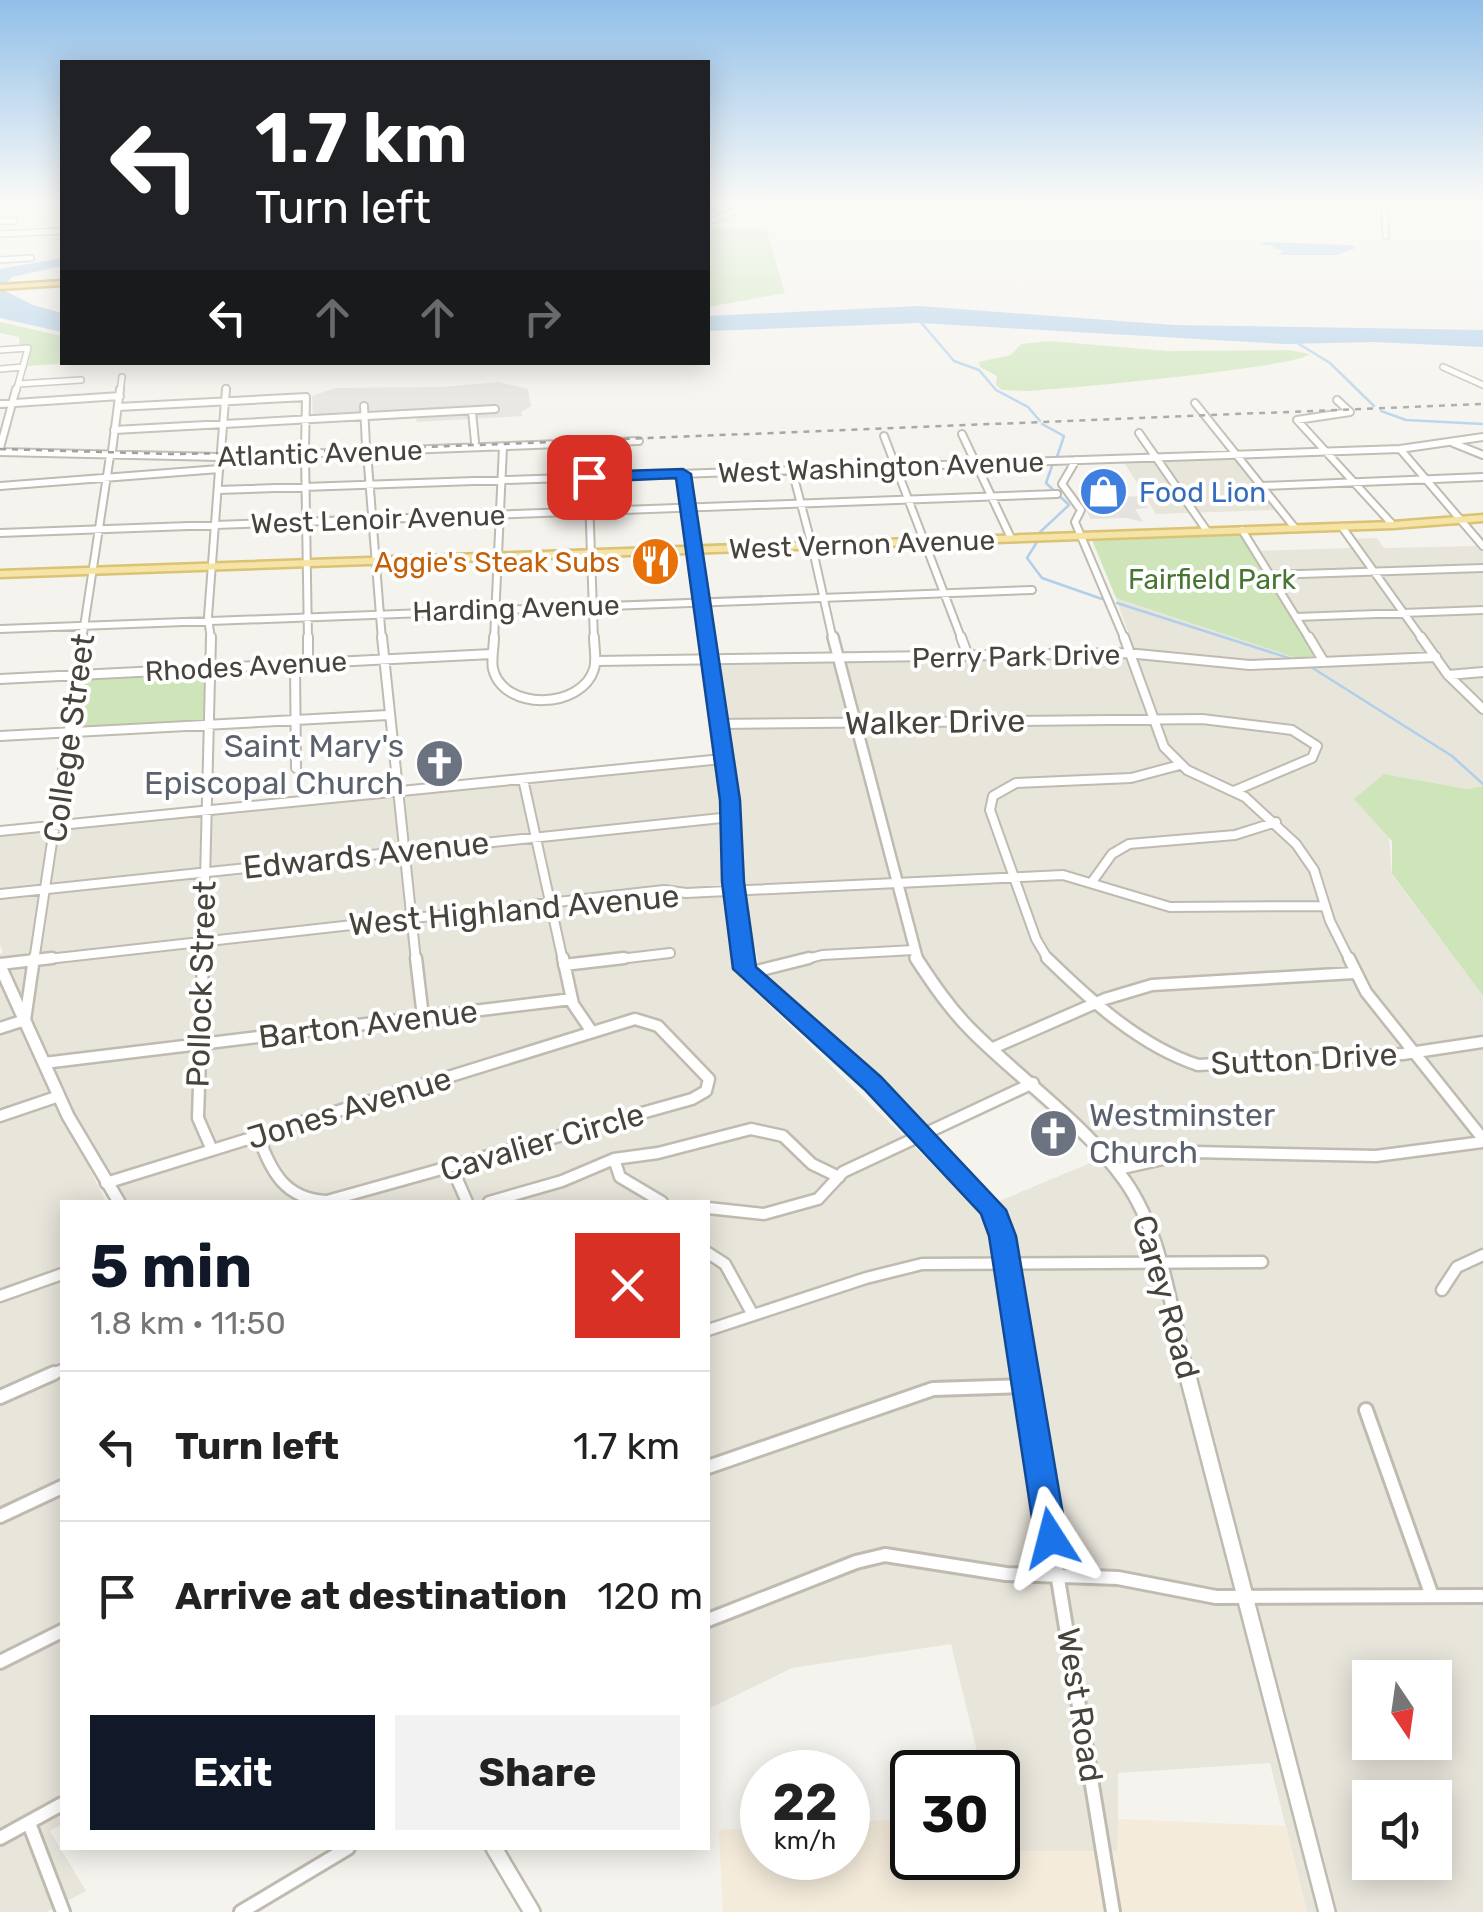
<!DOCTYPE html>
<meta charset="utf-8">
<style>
:root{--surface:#fff;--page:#f2f2f2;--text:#222;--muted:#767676;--line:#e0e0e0;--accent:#111827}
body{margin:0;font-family:Rubik,sans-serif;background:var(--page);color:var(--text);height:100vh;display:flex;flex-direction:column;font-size:38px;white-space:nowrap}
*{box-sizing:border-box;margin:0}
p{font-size:32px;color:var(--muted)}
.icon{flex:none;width:55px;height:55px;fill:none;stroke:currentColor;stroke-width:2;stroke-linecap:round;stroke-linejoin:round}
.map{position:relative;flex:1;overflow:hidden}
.details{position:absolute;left:60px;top:1200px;width:650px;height:650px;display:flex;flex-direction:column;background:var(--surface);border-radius:0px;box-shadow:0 5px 25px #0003}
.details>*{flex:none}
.banner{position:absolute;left:60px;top:60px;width:650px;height:305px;border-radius:0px;box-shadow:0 5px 25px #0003;background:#202124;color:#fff;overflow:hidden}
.needle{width:65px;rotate:167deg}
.fabs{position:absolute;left:1352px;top:1660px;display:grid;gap:20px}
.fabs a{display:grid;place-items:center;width:100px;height:100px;border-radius:0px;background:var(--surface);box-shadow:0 5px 25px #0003;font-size:50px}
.speed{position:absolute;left:740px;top:1750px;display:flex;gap:20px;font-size:50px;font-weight:700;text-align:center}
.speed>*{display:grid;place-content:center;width:130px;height:130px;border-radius:50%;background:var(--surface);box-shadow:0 5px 25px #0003;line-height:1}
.speed small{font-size:25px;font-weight:400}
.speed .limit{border:5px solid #111;border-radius:15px;background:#fff;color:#111}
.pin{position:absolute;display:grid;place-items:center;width:85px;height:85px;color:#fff;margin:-42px;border-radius:20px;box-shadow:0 5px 15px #0006}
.me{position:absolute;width:110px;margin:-55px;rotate:351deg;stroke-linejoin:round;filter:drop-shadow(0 0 8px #0008)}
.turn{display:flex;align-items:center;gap:35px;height:210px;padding:0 30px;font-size:45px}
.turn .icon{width:130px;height:130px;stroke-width:2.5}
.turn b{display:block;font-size:70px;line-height:85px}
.lanes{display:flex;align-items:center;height:95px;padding:0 30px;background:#0003;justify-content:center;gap:50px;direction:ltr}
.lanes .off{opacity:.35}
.round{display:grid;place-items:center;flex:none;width:105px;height:105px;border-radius:0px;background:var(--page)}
.summary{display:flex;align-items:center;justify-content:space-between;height:170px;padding:0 30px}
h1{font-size:60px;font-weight:700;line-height:75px;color:var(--accent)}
.primary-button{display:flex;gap:20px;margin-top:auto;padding:20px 30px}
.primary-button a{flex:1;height:115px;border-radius:0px;background:var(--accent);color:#fff;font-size:40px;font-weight:700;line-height:115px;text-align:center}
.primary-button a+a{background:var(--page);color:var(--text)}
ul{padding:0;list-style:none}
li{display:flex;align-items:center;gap:30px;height:150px;padding:0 30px;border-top:2px solid var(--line)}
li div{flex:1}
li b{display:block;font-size:38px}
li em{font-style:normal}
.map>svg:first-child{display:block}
.residential{fill:#e8e5db;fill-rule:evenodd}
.commercial{fill:#f4ebdb}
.industrial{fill:#e5e2de}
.green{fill:#cee5ba}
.parking{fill:#e4e3e0}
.water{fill:#b0cfeb}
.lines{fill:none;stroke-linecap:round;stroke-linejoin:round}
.stream{stroke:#b0cfeb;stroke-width:2.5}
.minor-far4-casing{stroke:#c0bbb0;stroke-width:8}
.minor-far3-casing{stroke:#c0bbb0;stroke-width:10}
.minor-far2-casing{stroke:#c0bbb0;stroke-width:12}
.minor-far1-casing{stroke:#c0bbb0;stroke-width:15}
.minor-casing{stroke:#c0bbb0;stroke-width:18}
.tertiary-far3-casing{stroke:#c0bbb0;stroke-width:10}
.tertiary-far2-casing{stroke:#c0bbb0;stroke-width:14}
.tertiary-far1-casing{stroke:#c0bbb0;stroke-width:16}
.tertiary-casing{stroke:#c0bbb0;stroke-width:20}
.primary-casing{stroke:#dac376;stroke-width:5}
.trunk-casing{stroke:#d0a84c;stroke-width:5}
.minor-far4{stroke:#fff;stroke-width:5}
.minor-far3{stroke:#fff;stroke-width:6}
.minor-far2{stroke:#fff;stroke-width:8}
.minor-far1{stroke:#fff;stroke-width:10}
.minor{stroke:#fff;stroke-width:12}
.tertiary-far3{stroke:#fff;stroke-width:6}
.tertiary-far2{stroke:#fff;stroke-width:9}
.tertiary-far1{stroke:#fff;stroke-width:11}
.tertiary{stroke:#fff;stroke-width:15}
.primary{fill:#f5e4a5;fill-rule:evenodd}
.trunk{fill:#f3db90;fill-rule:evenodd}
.rail{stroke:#9a9a9a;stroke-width:2.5;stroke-dasharray:6 6;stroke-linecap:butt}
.route{fill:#1a73e8;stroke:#114b97;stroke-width:2.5}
.labels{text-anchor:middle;stroke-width:8;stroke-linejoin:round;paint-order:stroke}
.far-street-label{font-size:28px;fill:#49443b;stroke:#fff}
.far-shop-label{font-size:28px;fill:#366cbe;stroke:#fff;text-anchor:start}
.far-food-label{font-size:28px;fill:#c56008;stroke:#fff;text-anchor:end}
.far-park-label{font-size:28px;fill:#477632;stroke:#fff}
.street-label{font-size:32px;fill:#49443b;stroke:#fff}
.worship-label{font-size:32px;fill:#5b616d;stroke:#fff;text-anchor:end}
</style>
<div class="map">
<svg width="1483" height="1912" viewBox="0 0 1483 1912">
<rect width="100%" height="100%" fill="#f5f3ed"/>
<path class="residential" d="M1234 456 1274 510 1156 514 1122 459Z
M1377 538 1384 548 1476 546 1474 540H1483V786L1469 789 1384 774 1392 875 1483 996V1912H1307L1270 1763 1118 1773V1851H1000L998 1772H982L951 1644 792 1668 708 1709V1202H112L18 1022 106 1202H62V1824L50 1831 86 1891 46 1912H0V954L3 952 0 945V834L717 763 736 973 985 1216 997 1202 1100 1159 1028 1094 937 1135 761 974 744 896 717 664 1118 656 1134 649 1116 598 1302 660 1316 659 1252 551 1351 548 1345 539ZM1370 1678H1435V1742H1370ZM1370 1798H1435V1862H1370Z"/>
<path class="commercial" d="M912 1819V1858H998V1839L1001 1851H1117L1118 1819 1286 1826 1307 1912H723L719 1830 762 1827V1858H848V1822Z"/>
<path class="industrial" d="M499 382 528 389 531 406 521 412 522 416 417 422 416 418 367 421V416L313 418 312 396 335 388 442 387Z"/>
<path class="green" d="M708 228 766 229 785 293 708 307Z
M0 322 62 336V362L72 363 28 366 32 346 20 347 19 337 0 333Z
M1049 341 1167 351 1289 350 1310 354C1294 368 1064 389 1028 391L1002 390 996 385 997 376 980 367 979 362 1011 355 1021 344Z
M1240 530 1316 660H1302L1116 598 1090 535Z
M206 670 204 723 77 730 86 676Z
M1384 774 1468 789 1483 786V996L1392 874V841L1354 799Z"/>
<path class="parking" d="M1140 496 1148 508 1135 509 1143 522 1127 518 1091 519 1080 500Z"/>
<path class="water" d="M1264 242 1352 245 1356 248 1337 255H1282L1278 254 1284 251 1272 248 1275 246 1259 244Z
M62 258V266L12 277 1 289 33 305 62 313V332L0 318V269Z
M919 306 1174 325 1483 330V347L1374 342 1285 344 920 323 708 331V316Z"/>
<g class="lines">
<path class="stream" d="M708 208 715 210
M919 320 954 361 979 370 996 390 1028 407 1040 421
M1299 344 1330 363 1374 406
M1381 411 1406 420 1483 424
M1042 424 1064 436 1057 457
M1038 534 1069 505 1046 483 1053 463
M1037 542 1027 558 1042 578 1102 599
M1117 603 1295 660
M1311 667 1452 756 1483 784"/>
<defs>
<path id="minor-far4" d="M1384 199 1386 236
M0 221H14
M708 222 766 199
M0 234 62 231
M0 260 31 258
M0 350 28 348 16 392
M1443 367 1483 385
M0 369 23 367
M18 384 81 380
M120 392 122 377
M226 392V388"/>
<path id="minor-far3" d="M1337 400 1350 412 1297 420 1393 525
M1195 403 1295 528
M0 404 120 396
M364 406 366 446
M118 407 306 397 305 449
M472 411 475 442
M114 430 495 409
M1139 433 1207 531
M962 434 1011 538
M884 436 962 640
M587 440 594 640
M1453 443 1483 455
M0 448 16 389
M1400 449 1483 546
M112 451 120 389
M221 451 226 389
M0 452 220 457 639 441
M367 452 382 640
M305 454 308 640
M1076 460 1062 484 1081 510 1075 522 1125 640
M792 470 812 546
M683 474 707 640
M0 486 219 469
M1262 486 1483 477
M218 490 1400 449 1483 437
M1342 527 1423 640
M1242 530 1310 640
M0 533 1057 494
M1269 575 1483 568
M1296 617 1483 610
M0 629 1032 590
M82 640 110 456
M211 640 208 617 220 457
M494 640 503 447"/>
<path id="minor-far2" d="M308 637V663
M382 637 416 961
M494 637C494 647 491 660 493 669 504 712 582 709 594 669 597 660 594 647 594 637
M707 637 730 800 733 882 744 961
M961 637 968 656
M1124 637 1164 747 1187 770 1245 797 1296 844 1314 870 1330 921 1350 961
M1309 637 1324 662
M1421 637 1448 675 1483 709
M596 661 1127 653 1250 665 1436 657
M295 664 296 768
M1448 675 1483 672
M0 679 492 654
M717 724 1202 719 1292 730 1317 746 1312 758 1234 791
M0 736 388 715
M523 779 563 961
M0 831 722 759
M1092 882 1112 854 1129 844 1235 835 1276 822
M0 894 731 817
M30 961 664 890 686 893 1063 875 1170 907 1325 906
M34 961 83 637
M203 961 211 637
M602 961 670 953
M799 961 822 955 914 950
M1049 961 1036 939 990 810 993 796 1016 783 1131 778 1180 765"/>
<path id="minor-far1" d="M203 958 198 1118 212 1150
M416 958 423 1017
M563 958 573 1004 592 1032
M744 958 745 969 923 1133 980 1193 1000 1227 1025 1376
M1047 958C1090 1000 1140 1046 1198 1065L1403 1054 1483 1042
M1349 958 1366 992 1483 1139
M0 964 52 958
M564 965 624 958
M749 973 809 958
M0 1028 25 1020 34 958
M993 1048 1105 999 1152 985 1354 973
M44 1063 572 999
M0 1116 59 1096
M614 1159 620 1177 662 1202
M1118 1169 1194 1152 1376 1156 1483 1142
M456 1177 467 1202
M106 1183 635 1019 658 1026 709 1079 706 1091 692 1099 327 1201C284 1199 272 1172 258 1136
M489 1202 562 1181 614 1159 658 1153 751 1129 783 1136 812 1164 839 1177
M708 1208 764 1214 818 1199 843 1172 1033 1083
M708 1253 725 1264 753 1315
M1442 1290 1457 1267 1483 1255
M0 1296 62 1274
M708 1330 866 1278 922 1264 1262 1262
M48 1376 62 1370"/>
<path id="minor" d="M1024 1373 1113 1912
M0 1397 54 1373
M1366 1410 1432 1596
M708 1467 933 1389 1026 1386
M0 1516 62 1487
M708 1620 856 1562 885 1555 1006 1574 1118 1578 1216 1597 1483 1596
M0 1662 62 1631
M29 1823 63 1912
M0 1838 62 1804
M241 1912 348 1848"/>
<path id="tertiary-far3" d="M812 546 833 640"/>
<path id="tertiary-far2" d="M833 637 918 961"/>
<path id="tertiary-far1" d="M916 958C933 984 950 1009 972 1031 1022 1081 1083 1122 1125 1181 1163 1235 1171 1312 1188 1376
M0 966 68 1116 119 1202"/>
<path id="tertiary" d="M1187 1373 1327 1912
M494 1848 532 1912"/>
<path id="primary" d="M1483 515V521L1393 528 0 577V571L1393 522Z"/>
<path id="trunk" d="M714 199H726L708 204V200Z
M62 281V285L0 289V285Z"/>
</defs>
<use href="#minor-far4" class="minor-far4-casing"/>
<use href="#minor-far3" class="minor-far3-casing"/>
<use href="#minor-far2" class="minor-far2-casing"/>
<use href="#minor-far1" class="minor-far1-casing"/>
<use href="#minor" class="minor-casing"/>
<use href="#tertiary-far3" class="tertiary-far3-casing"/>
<use href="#tertiary-far2" class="tertiary-far2-casing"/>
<use href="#tertiary-far1" class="tertiary-far1-casing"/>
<use href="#tertiary" class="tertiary-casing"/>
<use href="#primary" class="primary-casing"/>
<use href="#trunk" class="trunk-casing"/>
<use href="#minor-far4" class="minor-far4"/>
<use href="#minor-far3" class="minor-far3"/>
<use href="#minor-far2" class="minor-far2"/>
<use href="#minor-far1" class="minor-far1"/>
<use href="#minor" class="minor"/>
<use href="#tertiary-far3" class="tertiary-far3"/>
<use href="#tertiary-far2" class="tertiary-far2"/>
<use href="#tertiary-far1" class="tertiary-far1"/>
<use href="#tertiary" class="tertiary"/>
<use href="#primary" class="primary"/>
<use href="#trunk" class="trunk"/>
<path class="rail" d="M0 449 172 454 305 452 1483 404"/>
</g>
<linearGradient id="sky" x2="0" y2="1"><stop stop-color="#91bfe9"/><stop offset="0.43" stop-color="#fafaf7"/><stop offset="1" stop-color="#fafaf7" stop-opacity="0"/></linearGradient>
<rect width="1483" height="467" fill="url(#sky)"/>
<path class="route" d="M683 469 691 474 740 800 744 882 756 967 881 1077 1006 1210 1016 1236 1067 1538 1062 1548 1051 1552 1040 1548 1035 1538 989 1236 981 1214 864 1089 733 969 722 882 720 800 676 478 589 482 581 477 589 472Z"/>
<defs>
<symbol id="shop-disc" viewBox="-11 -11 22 22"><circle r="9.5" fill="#3f7fe0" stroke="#fff"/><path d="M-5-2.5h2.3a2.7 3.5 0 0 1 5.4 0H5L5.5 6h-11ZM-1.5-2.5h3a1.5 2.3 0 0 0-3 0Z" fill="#fff"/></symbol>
<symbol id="restaurant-disc" viewBox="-11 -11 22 22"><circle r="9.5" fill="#e8710a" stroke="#fff"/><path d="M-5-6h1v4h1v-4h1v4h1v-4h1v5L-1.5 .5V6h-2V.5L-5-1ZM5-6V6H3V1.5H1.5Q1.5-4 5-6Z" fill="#fff"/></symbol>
<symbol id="church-disc" viewBox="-11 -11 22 22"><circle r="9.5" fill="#6b7280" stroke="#fff"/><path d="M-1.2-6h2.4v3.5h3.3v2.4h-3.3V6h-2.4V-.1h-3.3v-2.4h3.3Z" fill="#fff"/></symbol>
</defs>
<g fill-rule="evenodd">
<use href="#shop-disc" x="1076" y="464" width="55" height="55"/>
<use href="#restaurant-disc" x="628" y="534" width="55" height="55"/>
<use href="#church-disc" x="412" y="736" width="55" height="55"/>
<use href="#church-disc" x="1026" y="1106" width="55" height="55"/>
</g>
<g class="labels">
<g class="far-street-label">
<text transform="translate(320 453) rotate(-2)" y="10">Atlantic Avenue</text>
<text transform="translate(881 467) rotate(-2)" y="10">West Washington Avenue</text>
<text transform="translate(378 519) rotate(-2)" y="10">West Lenoir Avenue</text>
<text transform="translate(862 544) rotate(-2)" y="10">West Vernon Avenue</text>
<text transform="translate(516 608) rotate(-2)" y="10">Harding Avenue</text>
<text transform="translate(1016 656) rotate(-1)" y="10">Perry Park Drive</text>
<text transform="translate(246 666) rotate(-3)" y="10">Rhodes Avenue</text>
</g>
<g class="far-shop-label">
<text x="1139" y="502">Food Lion</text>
</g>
<g class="far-food-label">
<text x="620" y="572">Aggie's Steak Subs</text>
</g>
<g class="far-park-label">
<text x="1212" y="589">Fairfield Park</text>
</g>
<g class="street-label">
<text transform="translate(935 722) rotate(-1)" y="11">Walker Drive</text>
<text transform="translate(69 738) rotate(-82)" y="11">College Street</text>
<text transform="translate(366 855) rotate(-6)" y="11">Edwards Avenue</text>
<text transform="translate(514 910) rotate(-5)" y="11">West Highland Avenue</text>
<text transform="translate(201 984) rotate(-88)" y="11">Pollock Street</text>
<text transform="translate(368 1024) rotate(-7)" y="11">Barton Avenue</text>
<text transform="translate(1304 1059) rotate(-3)" y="11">Sutton Drive</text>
<text transform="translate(349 1108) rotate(-17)" y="11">Jones Avenue</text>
<text transform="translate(542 1142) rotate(-16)" y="11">Cavalier Circle</text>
<text transform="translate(1166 1297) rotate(74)" y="11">Carey Road</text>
<text transform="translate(1080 1705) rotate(81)" y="11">West Road</text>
</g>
<g class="worship-label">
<text x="404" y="757">Saint Mary's<tspan x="404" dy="37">Episcopal Church</tspan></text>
<text x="1089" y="1126" text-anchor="start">Westminster<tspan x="1089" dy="37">Church</tspan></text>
</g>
</g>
</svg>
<div class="fabs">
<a><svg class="needle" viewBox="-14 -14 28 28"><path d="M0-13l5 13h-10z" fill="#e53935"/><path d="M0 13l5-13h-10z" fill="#767676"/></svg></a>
<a><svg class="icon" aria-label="sound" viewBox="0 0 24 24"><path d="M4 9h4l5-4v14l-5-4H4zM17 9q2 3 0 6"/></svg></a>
</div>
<div class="speed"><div>22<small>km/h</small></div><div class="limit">30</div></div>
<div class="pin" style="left:589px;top:477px;background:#d93025"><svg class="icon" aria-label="arrive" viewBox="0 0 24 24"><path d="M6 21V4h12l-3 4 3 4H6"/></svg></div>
<svg class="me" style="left:1051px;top:1538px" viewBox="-20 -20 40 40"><path d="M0-17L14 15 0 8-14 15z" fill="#1a73e8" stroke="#fff" stroke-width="4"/></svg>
<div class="banner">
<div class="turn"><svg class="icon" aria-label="left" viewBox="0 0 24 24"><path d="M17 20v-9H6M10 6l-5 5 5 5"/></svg><div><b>1.7 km</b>Turn left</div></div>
<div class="lanes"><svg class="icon" aria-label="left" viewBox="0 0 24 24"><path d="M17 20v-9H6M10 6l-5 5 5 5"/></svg><svg class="icon off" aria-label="ahead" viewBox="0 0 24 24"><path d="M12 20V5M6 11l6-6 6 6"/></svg><svg class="icon off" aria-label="ahead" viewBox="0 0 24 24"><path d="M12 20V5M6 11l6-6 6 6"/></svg><svg class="icon off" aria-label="right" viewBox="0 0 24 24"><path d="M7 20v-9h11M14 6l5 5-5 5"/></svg></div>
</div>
<section class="details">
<div class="summary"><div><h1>5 min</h1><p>1.8 km · 11:50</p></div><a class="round" style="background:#d93025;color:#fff"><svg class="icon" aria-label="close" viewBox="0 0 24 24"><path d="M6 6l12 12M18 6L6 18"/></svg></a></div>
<ul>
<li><svg class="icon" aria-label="left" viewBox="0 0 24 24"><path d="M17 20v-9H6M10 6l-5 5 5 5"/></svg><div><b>Turn left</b></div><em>1.7 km</em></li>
<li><svg class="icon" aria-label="arrive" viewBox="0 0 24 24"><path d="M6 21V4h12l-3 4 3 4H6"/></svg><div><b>Arrive at destination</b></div><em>120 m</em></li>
</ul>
<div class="primary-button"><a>Exit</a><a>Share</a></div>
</section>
</div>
